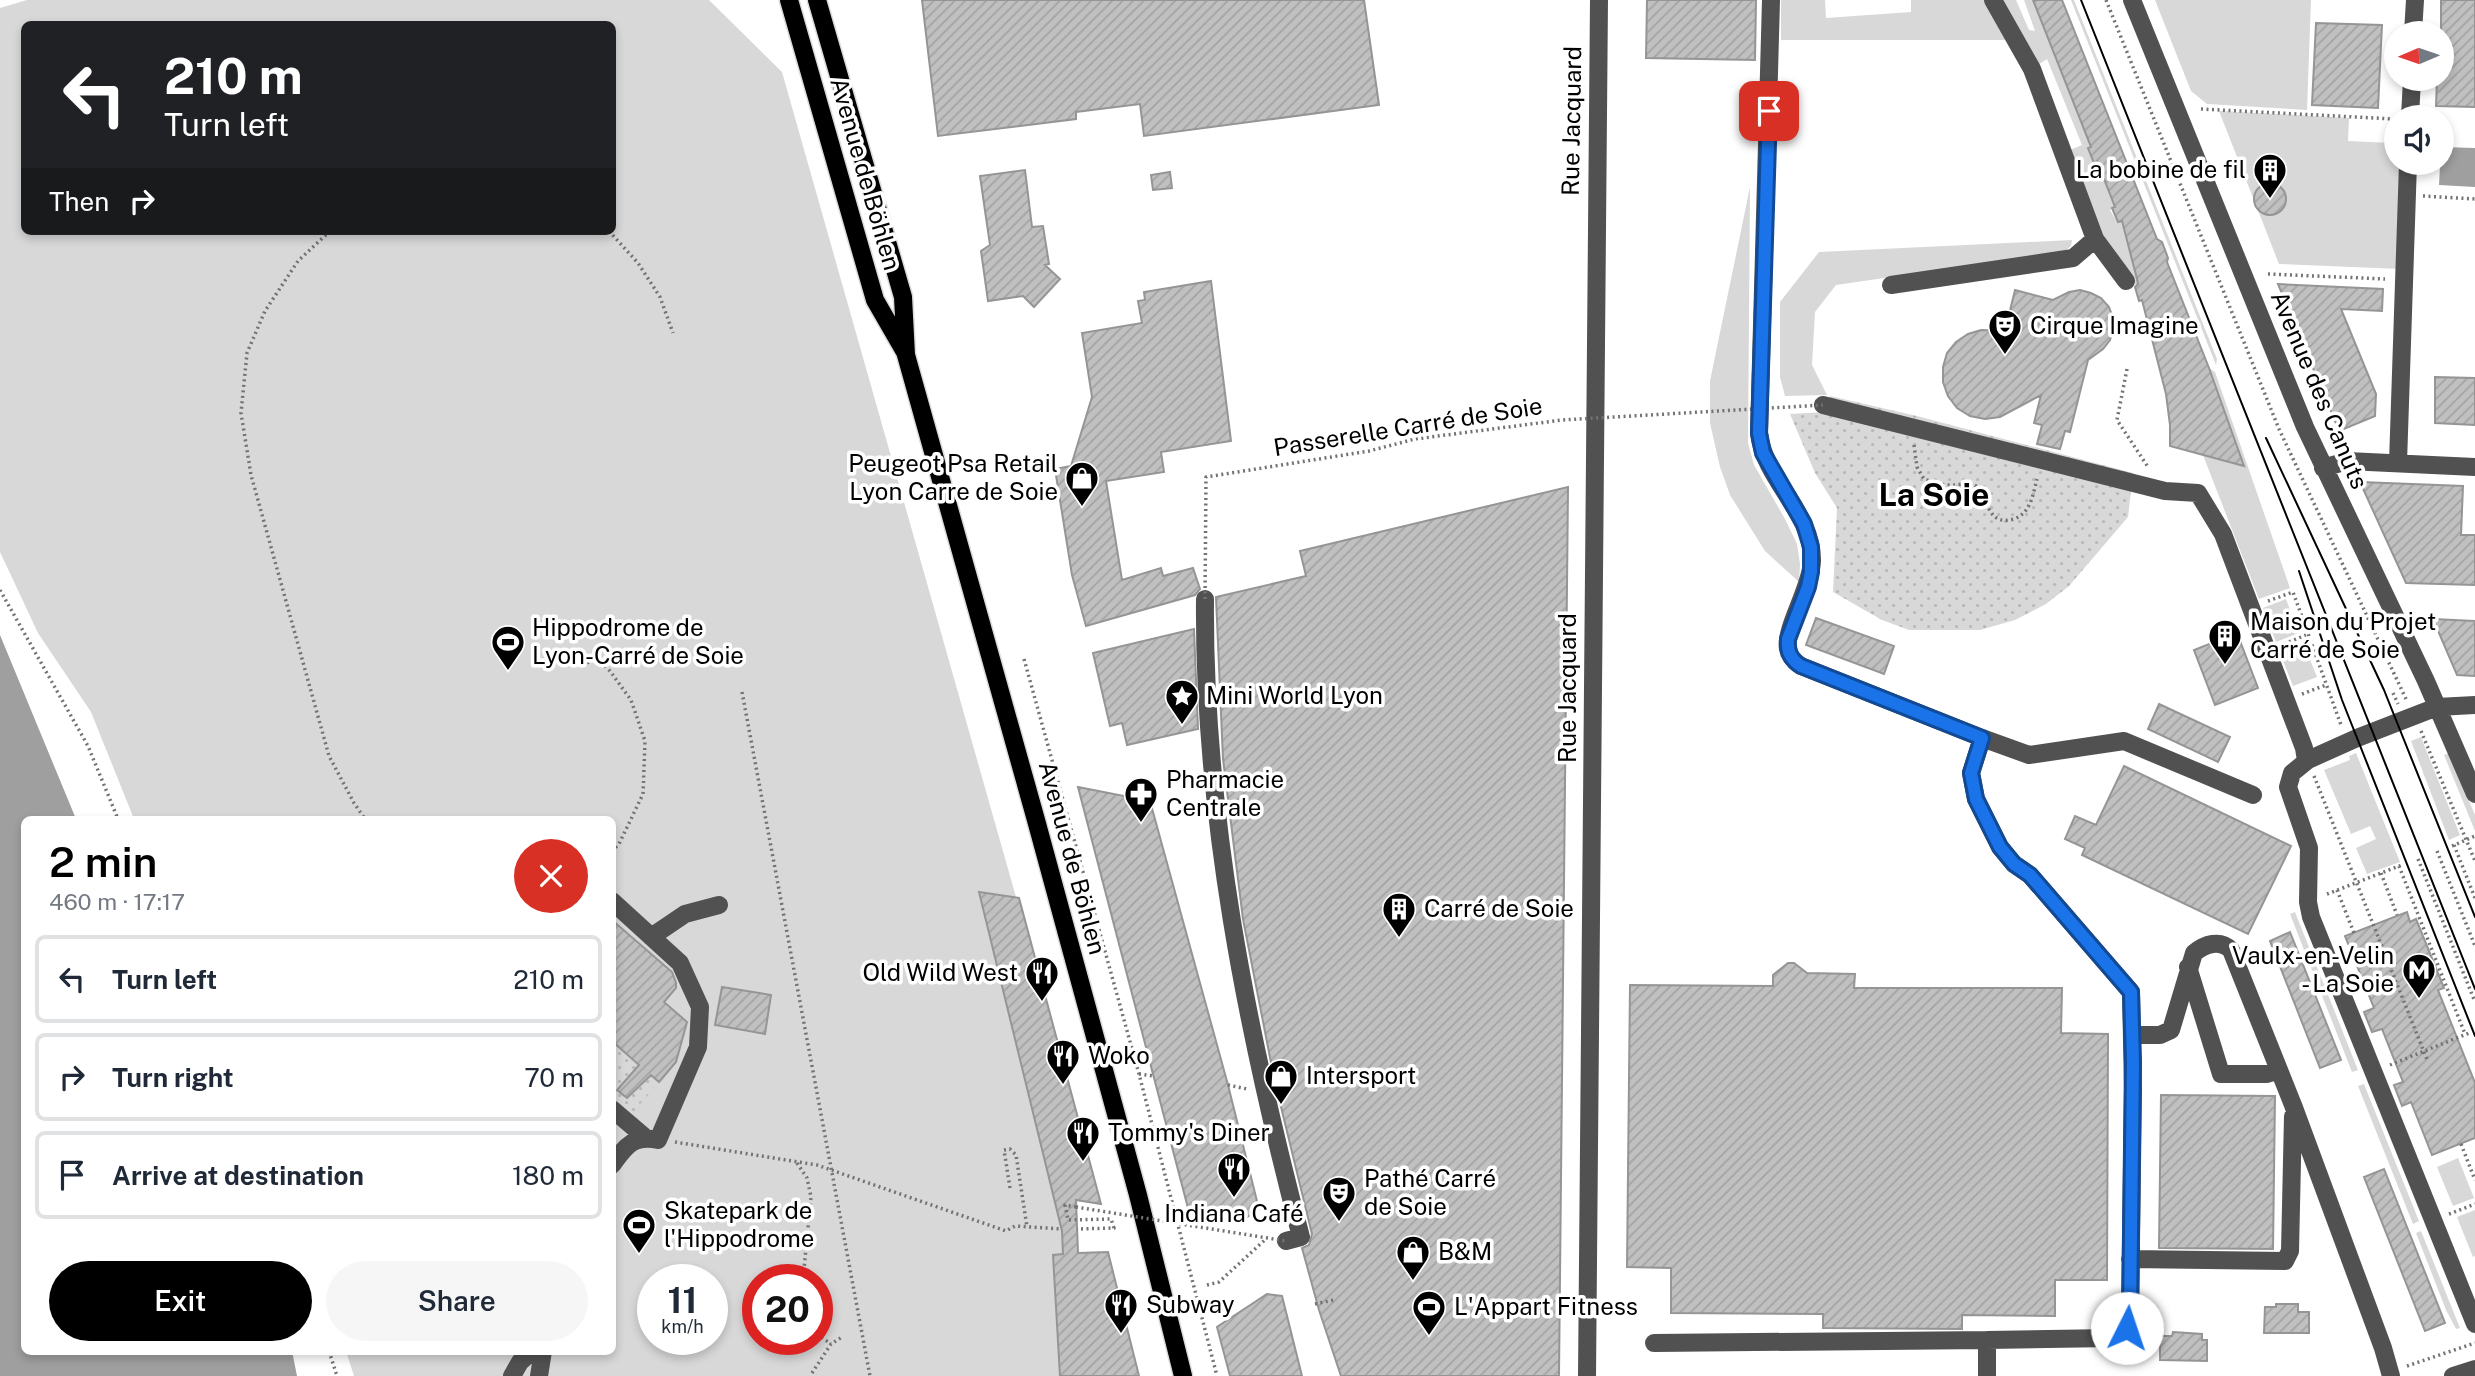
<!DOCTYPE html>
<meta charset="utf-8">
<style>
:root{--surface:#fff;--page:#f6f6f7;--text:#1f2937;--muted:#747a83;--line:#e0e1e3;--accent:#000}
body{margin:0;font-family:"Public Sans",sans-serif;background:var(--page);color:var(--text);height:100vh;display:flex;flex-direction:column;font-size:26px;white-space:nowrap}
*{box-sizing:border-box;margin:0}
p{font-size:23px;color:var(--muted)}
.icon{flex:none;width:38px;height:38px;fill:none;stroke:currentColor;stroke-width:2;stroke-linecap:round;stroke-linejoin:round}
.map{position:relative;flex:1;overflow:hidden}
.panel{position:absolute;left:21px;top:816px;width:595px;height:539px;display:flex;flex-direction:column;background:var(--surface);border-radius:10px;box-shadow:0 4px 10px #0003}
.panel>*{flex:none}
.guide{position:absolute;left:21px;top:21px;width:595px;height:214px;border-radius:10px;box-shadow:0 4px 10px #0003;background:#202124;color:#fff;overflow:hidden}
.needle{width:46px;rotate:268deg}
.fabs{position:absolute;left:2384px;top:21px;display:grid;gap:14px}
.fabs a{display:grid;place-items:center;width:70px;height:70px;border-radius:50%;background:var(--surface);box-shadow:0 4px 10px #0003;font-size:35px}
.speed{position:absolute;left:637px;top:1264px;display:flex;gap:14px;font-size:35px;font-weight:700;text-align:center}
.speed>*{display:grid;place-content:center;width:91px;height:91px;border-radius:50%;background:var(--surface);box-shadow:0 4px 10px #0003;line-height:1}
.speed small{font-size:18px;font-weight:400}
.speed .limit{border:10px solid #d22;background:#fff;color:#111}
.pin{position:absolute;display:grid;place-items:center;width:60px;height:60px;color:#fff;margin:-30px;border-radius:14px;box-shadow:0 4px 10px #0006}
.me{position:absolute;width:77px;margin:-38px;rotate:4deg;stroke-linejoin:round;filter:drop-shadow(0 0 5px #0008)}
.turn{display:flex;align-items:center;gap:24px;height:147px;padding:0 28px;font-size:32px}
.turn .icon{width:91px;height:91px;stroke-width:2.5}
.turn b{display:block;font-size:49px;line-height:60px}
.then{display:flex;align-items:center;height:66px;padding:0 28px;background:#0003;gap:14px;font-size:26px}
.round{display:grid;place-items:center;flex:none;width:74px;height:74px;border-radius:37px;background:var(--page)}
.summary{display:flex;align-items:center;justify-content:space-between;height:119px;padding:0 28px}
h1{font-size:42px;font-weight:600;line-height:52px;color:var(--accent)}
.cta{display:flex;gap:14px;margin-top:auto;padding:14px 28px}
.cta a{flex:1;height:80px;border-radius:42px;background:var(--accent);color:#fff;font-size:28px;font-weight:600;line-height:80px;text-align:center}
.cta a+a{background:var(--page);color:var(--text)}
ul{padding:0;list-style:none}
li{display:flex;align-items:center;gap:21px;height:88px;margin:0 14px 10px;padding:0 14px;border:4px solid var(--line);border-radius:10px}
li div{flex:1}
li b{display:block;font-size:26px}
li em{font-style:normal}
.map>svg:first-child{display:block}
.grass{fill:#d8d8d8;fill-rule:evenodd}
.park{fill:url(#park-dots)}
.water{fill:#9f9f9f}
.building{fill:url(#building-hatch);stroke:#959595;stroke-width:2}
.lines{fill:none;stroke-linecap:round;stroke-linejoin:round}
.major-casing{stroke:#dbdbdb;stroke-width:21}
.path{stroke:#737373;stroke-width:3.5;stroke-dasharray:2 3.5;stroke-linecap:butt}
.minor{stroke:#515151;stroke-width:18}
.major{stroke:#000;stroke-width:18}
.tram{stroke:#000;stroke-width:2}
.path-bridge{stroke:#737373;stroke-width:3.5;stroke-dasharray:2 3.5;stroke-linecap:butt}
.route-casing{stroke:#114b97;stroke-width:18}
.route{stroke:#1a73e8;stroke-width:12}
.labels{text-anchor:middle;stroke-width:7;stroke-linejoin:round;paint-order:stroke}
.street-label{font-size:24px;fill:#000;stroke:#fff}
.poi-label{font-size:24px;fill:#000;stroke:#fff;text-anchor:start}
.district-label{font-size:32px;font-weight:bold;fill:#000;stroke:#fff}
</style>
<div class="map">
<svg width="2475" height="1376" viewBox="0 0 2475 1376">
<defs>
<pattern id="park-dots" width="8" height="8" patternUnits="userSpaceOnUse" patternTransform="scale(1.75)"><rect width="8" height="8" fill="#d8d8d8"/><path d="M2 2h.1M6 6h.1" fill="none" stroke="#b8b8b8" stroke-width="1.8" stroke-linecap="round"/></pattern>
<pattern id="building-hatch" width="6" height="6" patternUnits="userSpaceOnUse" patternTransform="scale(1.75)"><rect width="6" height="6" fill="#c0c0c0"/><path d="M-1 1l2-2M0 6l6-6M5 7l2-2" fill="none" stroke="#a3a3a3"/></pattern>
</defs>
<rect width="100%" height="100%" fill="#fff"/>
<path class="grass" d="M27 0H709L782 72 1016 897 1019 898 1101 1204 1076 1201 1078 1253 1139 1376H354L346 1351H612V819H134L91 712 38 633 0 552V8ZM24 24H612V231H24ZM653 1279H712V1339H653ZM758 1279H817V1339H758Z
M1781 0H1825L1826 18 1911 12V0H1986L2007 40H1781Z
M1999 0H2016L2029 30 2035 31 2024 0H2033L2091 147 2088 148 2093 162 2097 161 2115 207 2110 210 2117 222 2121 221 2123 228 2138 284 2134 285 2104 241 2070 150 2082 145 2047 59 2038 65Z
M2071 0H2074L2217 359 2216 365Z
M2155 0H2311L2307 110 2207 104 2191 91Z
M2219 111 2349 118 2348 141 2392 143V140H2396V163H2403L2400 269 2279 264Z
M1750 187 1748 443 1754 465 1785 519 1797 544 1800 564 1799 582 1765 551 1730 495 1720 467 1710 423V381Z
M2072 240 2071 246 2064 252 1836 285 1815 312 1812 365 1827 395 1785 396 1780 377V302L1819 252Z
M2209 368 2215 372 2290 588 2259 599 2203 455 2244 465Z
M2286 599 2299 633 2276 642 2263 608Z
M2303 642 2317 677 2293 686 2279 651Z
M2421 737 2460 835 2449 840 2411 741Z
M2356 753 2400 862 2367 874 2356 848 2376 839 2370 826 2351 834 2324 770 2350 760 2349 756Z
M2449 753 2475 815V831L2444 755Z
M2295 912 2358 1070 2352 1072 2290 914Z
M2364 1084 2419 1221 2413 1224 2358 1086Z
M2458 1158 2474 1198 2453 1206 2437 1167Z
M2475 1210V1256L2473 1257 2457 1217Z
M2421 1231 2460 1328 2456 1329 2446 1310 2416 1233Z"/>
<path class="park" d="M1830 396 1917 416 2133 473 2128 517 2069 586 2046 604 2015 620 1980 630H1909L1882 620 1833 592 1837 508 1815 473 1790 414 1826 412Z
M612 1041 659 1082 629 1117 613 1101Z"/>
<path class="water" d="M2441 147 2475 148V187L2439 185Z
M0 635 76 819H24V1351H292L297 1376H0Z"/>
<path class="building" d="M922 0H1364L1379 105 1144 136 1140 104 1076 112V119L938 136Z
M1647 0H1756L1755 60 1646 58Z
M2033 0H2062L2157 239 2162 242 2168 258 2167 262 2209 368 2244 466 2170 446V425L2166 394 2142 300 2139 301 2135 287 2138 284 2137 279 2122 221 2118 222 2112 208 2115 207 2097 161 2094 163 2088 148 2091 147Z
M2441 0H2475V107L2436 106 2437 79H2441Z
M2316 23 2382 25 2378 108 2312 105Z
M1025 170 1032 227 1043 226 1049 264 1045 265 1060 279 1034 307 1023 296 988 301 981 251 990 245 980 176Z
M1170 172 1172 188 1153 190 1151 175Z
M2254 199a16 16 0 1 1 32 0a16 16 0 1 1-32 0Z
M1211 281 1231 441 1161 452 1164 472 1106 481 1122 580 1161 568 1163 576 1193 568 1200 589 1195 595 1086 626 1072 575 1055 469 1071 466 1092 397 1082 333 1142 323 1138 301 1145 300 1144 292Z
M2278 284 2383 289 2382 311 2341 309 2376 394 2375 416 2339 431Z
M2015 290 2053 300 2069 292 2080 290 2091 293 2101 298 2109 307 2113 318V329L2110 340 2103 349 2088 360 2070 432 2065 431 2060 449 2037 444 2042 425 2034 423 2041 395 2000 417 1985 419 1970 416 1957 408 1948 396 1943 382V367L1947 353 1956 342 1968 334 1981 330 2005 331Z
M2435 377 2475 378V425L2435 423Z
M2360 482 2463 486 2461 535H2475V585L2406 583Z
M1568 487 1559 1376H1341L1319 1310 1302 1248 1309 1245 1312 1234 1274 1078 1243 919 1223 759 1216 597 1306 576 1300 551Z
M1816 618 1894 646 1884 674 1806 645Z
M2433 619 2475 621V676L2457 675Z
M1194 629 1198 729 1127 745 1122 723 1110 726 1093 653Z
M2237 633 2258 688 2215 705 2194 650Z
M2159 704 2230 737 2218 762 2148 729Z
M2124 766 2291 846 2248 934 2082 855 2085 848 2065 839 2075 816 2096 825Z
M1078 787 1150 801 1228 1085 1259 1209 1246 1218 1188 1208Z
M979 892 1019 898 1101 1204 1076 1200 1078 1253 1108 1252 1139 1376H1060L1053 1255 1063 1254 1062 1231Z
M2407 912 2410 922 2416 919 2444 988 2438 990 2475 1083V1138L2432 1155 2411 1102 2402 1106 2394 1085 2403 1082 2382 1029 2372 1032 2364 1012 2374 1008 2345 936Z
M612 920 672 972 676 983V988L664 1002 687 1022 676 1062 659 1082 651 1075 627 1098 617 1090 639 1065 612 1041Z
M2290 932 2341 1060 2320 1068 2270 941Z
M1788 963H1794L1807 973 1855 974 1854 988H2062L2061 1033 2108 1034 2107 1280H2055V1316L1962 1315V1329L1823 1328V1314L1671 1313V1268L1627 1267 1630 985 1773 986V975Z
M722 987 771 995 765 1034 715 1025Z
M2161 1095 2275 1096 2273 1249 2159 1248Z
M2384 1169 2445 1323 2425 1331 2364 1177Z
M1267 1294 1282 1296 1302 1376H1230L1217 1327Z
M2276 1304H2298V1312H2309V1333H2264L2265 1307H2276Z
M2173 1332 2202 1334V1340H2207V1361L2160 1360V1336H2172Z"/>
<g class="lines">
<defs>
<path id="major" d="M789 0 875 300 905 352
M817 0 903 297 906 355 1036 820 1138 1195 1183 1376"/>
</defs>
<use href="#major" class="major-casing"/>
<path class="path" d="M2106 0 2279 429 2406 699
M2201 109 2394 119
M2392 137H2396
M2423 196 2475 199
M330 231 298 261 265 311 247 353 241 413 251 475 329 756 354 803 365 819
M609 231 638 263 660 297 673 333
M2268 274 2385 279
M2127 369 2117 420 2148 467
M1914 445 1917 467 1924 479C1933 482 1941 485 1951 485 1957 486 1966 482 1972 484 1990 490 1983 528 2014 519 2031 513 2033 494 2037 479
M0 590 88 746 118 819
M2268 601 2293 592 2341 725
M2284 644 2306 635
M1024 659 1139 1074 1217 1376
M587 663 596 658 610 671 631 700 645 741 643 794 619 844 612 851
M742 692 870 1376
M2393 693 2398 704
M2302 694 2326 685
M2421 731 2475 861
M2314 776 2428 1062
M2454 845 2475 898
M2452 846 2475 836
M2437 851 2475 946
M2418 859 2475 1002
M2399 866 2465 1034
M2381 873 2397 915
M2337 890 2354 933
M2327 894 2402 865
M2390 1065 2469 1033
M1139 1074 1153 1076
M1228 1085 1247 1089
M675 1142 817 1165 1006 1231 1015 1226 1062 1229
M2461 1144 2475 1180
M797 1163 807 1178 811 1197 803 1279
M1010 1188 1004 1150 1010 1149 1016 1155 1027 1227
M1076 1207 1065 1205 1068 1220 1111 1219 1114 1228 1077 1229
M2449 1214 2475 1204
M1207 1285 1219 1282 1267 1238
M1315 1304 1333 1300
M817 1334 831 1344
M329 1351 337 1376
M2407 1366 2475 1343
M812 1373 831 1344 842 1337"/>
<path class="minor" d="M1771 0 1759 433C1764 480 1813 512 1812 561 1811 588 1784 629 1788 649 1789 657 1795 662 1801 666L1982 738 1971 773 1976 799 2000 847 2014 864 2030 875 2131 992 2133 1089 2130 1318 2127 1328 2112 1338 1987 1340V1376
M1993 0 2032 69 2095 239 2126 281
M2132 0 2305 427 2426 681 2475 794
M2413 33 2415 0
M2410 117 2412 79
M1891 285 2073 258 2095 239
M1823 405 2165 491 2198 493 2223 534 2304 748 2306 761
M2398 463 2408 163
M2323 468 2347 461 2475 467
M1205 599C1203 812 1247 1032 1301 1237L1286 1241
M2475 705 2437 707 2357 738 2308 760 2292 773 2288 787 2309 848 2308 902 2311 917 2475 1324
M1982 738 2029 755 2124 741 2253 795
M612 901 680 963 700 1007 698 1047 658 1140C633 1135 626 1146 612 1165
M651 937 685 914 719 905
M2188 967 2221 1074H2267L2279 1070
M2133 1035H2160L2171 1030 2194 953C2205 944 2220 939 2231 950L2293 1105 2383 1348 2391 1376
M612 1109 646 1138
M2130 1259 2285 1261 2290 1251 2293 1116
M1654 1343 1987 1340
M512 1376 520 1362 532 1351
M539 1376 543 1351
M1587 1376 1599 0
M2453 1376 2475 1369"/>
<use href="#major" class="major"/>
<path class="tram" d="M2081 0 2475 989
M2266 438 2384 690 2475 917
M2299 571 2342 700 2475 1036"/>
<path class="path-bridge" d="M1205 599 1206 477 1369 451 1415 439 1562 420 1823 405
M1076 1207 1286 1241"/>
</g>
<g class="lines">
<defs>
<path id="route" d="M1769 111 1759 433 1763 453 1804 524 1811 547V572L1808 587 1788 639C1787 651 1790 659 1801 666L1982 738 1971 773 1976 799 2000 847 2014 864 2030 875 2131 992 2133 1062 2130 1318 2127 1328"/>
</defs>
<use href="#route" class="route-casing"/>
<use href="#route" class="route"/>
</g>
<defs>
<symbol id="building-pin" viewBox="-11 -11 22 30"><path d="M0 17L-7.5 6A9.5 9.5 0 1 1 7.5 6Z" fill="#000" stroke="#fff"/><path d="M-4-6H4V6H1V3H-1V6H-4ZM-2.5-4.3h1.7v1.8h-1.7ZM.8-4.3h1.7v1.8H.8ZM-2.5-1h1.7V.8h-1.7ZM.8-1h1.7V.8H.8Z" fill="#fff"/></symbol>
<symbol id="theatre-pin" viewBox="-11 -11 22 30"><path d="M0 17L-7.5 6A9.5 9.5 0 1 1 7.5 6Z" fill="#000" stroke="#fff"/><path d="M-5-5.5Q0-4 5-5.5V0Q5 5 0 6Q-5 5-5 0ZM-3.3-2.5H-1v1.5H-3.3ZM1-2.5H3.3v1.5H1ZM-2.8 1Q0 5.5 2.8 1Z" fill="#fff"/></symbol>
<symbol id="shop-pin" viewBox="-11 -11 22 30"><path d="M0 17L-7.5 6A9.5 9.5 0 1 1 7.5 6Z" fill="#000" stroke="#fff"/><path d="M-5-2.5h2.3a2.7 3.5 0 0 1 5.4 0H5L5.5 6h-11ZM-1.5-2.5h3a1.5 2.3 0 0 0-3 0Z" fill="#fff"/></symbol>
<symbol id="stadium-pin" viewBox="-11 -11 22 30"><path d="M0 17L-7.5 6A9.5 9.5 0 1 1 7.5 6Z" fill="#000" stroke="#fff"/><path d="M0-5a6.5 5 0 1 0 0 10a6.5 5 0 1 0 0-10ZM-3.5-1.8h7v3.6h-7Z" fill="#fff"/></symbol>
<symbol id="sight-pin" viewBox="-11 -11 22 30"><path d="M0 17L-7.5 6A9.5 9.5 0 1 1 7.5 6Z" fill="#000" stroke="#fff"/><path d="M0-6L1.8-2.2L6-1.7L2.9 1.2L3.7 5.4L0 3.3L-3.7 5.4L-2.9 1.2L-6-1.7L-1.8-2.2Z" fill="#fff"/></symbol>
<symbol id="pharmacy-pin" viewBox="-11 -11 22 30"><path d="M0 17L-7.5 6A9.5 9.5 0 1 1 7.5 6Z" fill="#000" stroke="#fff"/><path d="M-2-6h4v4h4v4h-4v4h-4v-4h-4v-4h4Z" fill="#fff"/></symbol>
<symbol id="metro-pin" viewBox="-11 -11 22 30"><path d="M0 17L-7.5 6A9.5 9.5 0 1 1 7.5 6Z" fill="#000" stroke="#fff"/><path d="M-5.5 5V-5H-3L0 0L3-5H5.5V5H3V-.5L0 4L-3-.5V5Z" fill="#fff"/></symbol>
<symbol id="restaurant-pin" viewBox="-11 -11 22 30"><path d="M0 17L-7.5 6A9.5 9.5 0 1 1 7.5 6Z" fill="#000" stroke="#fff"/><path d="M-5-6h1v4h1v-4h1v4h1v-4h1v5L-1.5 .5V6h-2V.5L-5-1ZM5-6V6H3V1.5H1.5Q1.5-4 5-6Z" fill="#fff"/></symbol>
</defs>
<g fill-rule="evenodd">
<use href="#building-pin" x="2251" y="151" width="38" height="52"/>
<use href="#theatre-pin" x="1986" y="307" width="38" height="52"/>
<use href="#shop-pin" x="1063" y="459" width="38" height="52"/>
<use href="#building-pin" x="2206" y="617" width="38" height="52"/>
<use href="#stadium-pin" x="489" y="623" width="38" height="52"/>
<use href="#sight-pin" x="1163" y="677" width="38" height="52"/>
<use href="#pharmacy-pin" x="1122" y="775" width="38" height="52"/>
<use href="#building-pin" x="1380" y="890" width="38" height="52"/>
<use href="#metro-pin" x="2400" y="951" width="38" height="52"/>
<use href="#restaurant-pin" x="1023" y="954" width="38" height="52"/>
<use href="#restaurant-pin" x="1044" y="1037" width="38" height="52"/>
<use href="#shop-pin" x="1262" y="1057" width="38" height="52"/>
<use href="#restaurant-pin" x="1064" y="1114" width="38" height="52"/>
<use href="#restaurant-pin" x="1215" y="1150" width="38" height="52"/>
<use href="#theatre-pin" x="1320" y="1174" width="38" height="52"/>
<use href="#stadium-pin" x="620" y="1206" width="38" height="52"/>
<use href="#shop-pin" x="1394" y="1233" width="38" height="52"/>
<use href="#restaurant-pin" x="1102" y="1286" width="38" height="52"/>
<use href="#stadium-pin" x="1410" y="1288" width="38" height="52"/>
</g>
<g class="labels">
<g class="street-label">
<text transform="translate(1572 121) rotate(-89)" y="8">Rue Jacquard</text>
<text transform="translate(865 174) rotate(74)" y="8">Avenue de Böhlen</text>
<text transform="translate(2319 390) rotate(67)" y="8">Avenue des Canuts</text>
<text transform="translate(1408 427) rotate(-9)" y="8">Passerelle Carré de Soie</text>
<text transform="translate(1568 688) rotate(-90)" y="8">Rue Jacquard</text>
<text transform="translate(1072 858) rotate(75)" y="8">Avenue de Böhlen</text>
</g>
<g class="poi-label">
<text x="2246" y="178" text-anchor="end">La bobine de fil</text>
<text x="2030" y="334">Cirque Imagine</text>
<text x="1058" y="472" text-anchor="end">Peugeot Psa Retail<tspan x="1058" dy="28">Lyon Carre de Soie</tspan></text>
<text x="2250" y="630">Maison du Projet<tspan x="2250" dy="28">Carré de Soie</tspan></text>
<text x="532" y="636">Hippodrome de<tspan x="532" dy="28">Lyon-Carré de Soie</tspan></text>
<text x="1206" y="704">Mini World Lyon</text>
<text x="1166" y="788">Pharmacie<tspan x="1166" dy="28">Centrale</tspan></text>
<text x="1424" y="917">Carré de Soie</text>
<text x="2394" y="964" text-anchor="end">Vaulx-en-Velin<tspan x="2394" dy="28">- La Soie</tspan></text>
<text x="1018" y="981" text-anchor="end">Old Wild West</text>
<text x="1088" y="1064">Woko</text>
<text x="1306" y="1084">Intersport</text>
<text x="1108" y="1141">Tommy's Diner</text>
<text x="1364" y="1187">Pathé Carré<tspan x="1364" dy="28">de Soie</tspan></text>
<text x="664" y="1219">Skatepark de<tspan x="664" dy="28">l'Hippodrome</tspan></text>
<text x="1234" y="1222" text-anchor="middle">Indiana Café</text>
<text x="1438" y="1260">B&amp;M</text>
<text x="1146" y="1313">Subway</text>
<text x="1454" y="1315">L'Appart Fitness</text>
</g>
<g class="district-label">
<text x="1934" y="506">La Soie</text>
</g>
</g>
</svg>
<div class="fabs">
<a><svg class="needle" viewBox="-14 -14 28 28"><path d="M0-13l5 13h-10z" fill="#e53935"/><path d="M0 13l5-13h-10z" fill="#747a83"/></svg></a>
<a><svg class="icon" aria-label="sound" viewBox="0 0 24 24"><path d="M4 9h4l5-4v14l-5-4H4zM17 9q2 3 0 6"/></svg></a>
</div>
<div class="speed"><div>11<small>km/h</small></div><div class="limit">20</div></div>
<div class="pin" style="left:1769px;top:111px;background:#d93025"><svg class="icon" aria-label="arrive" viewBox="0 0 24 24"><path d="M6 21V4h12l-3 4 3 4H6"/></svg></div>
<svg class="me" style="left:2127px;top:1328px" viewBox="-20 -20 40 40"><circle r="19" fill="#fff"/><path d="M0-13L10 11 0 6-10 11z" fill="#1a73e8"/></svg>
<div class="guide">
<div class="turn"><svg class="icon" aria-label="left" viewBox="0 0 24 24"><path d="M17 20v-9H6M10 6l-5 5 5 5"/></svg><div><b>210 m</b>Turn left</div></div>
<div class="then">Then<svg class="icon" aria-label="right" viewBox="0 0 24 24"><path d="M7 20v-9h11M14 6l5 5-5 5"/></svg></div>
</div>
<section class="panel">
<div class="summary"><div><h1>2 min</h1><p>460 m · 17:17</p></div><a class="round" style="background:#d93025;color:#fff"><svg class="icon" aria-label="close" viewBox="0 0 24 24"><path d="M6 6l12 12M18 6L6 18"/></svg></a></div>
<ul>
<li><svg class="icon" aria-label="left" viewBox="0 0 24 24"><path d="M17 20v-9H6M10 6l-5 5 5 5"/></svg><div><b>Turn left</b></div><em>210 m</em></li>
<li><svg class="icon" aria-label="right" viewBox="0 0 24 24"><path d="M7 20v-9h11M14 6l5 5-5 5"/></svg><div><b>Turn right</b></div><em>70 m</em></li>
<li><svg class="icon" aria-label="arrive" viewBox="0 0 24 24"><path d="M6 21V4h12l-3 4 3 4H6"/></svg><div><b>Arrive at destination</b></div><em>180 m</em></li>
</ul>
<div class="cta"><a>Exit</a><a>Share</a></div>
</section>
</div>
